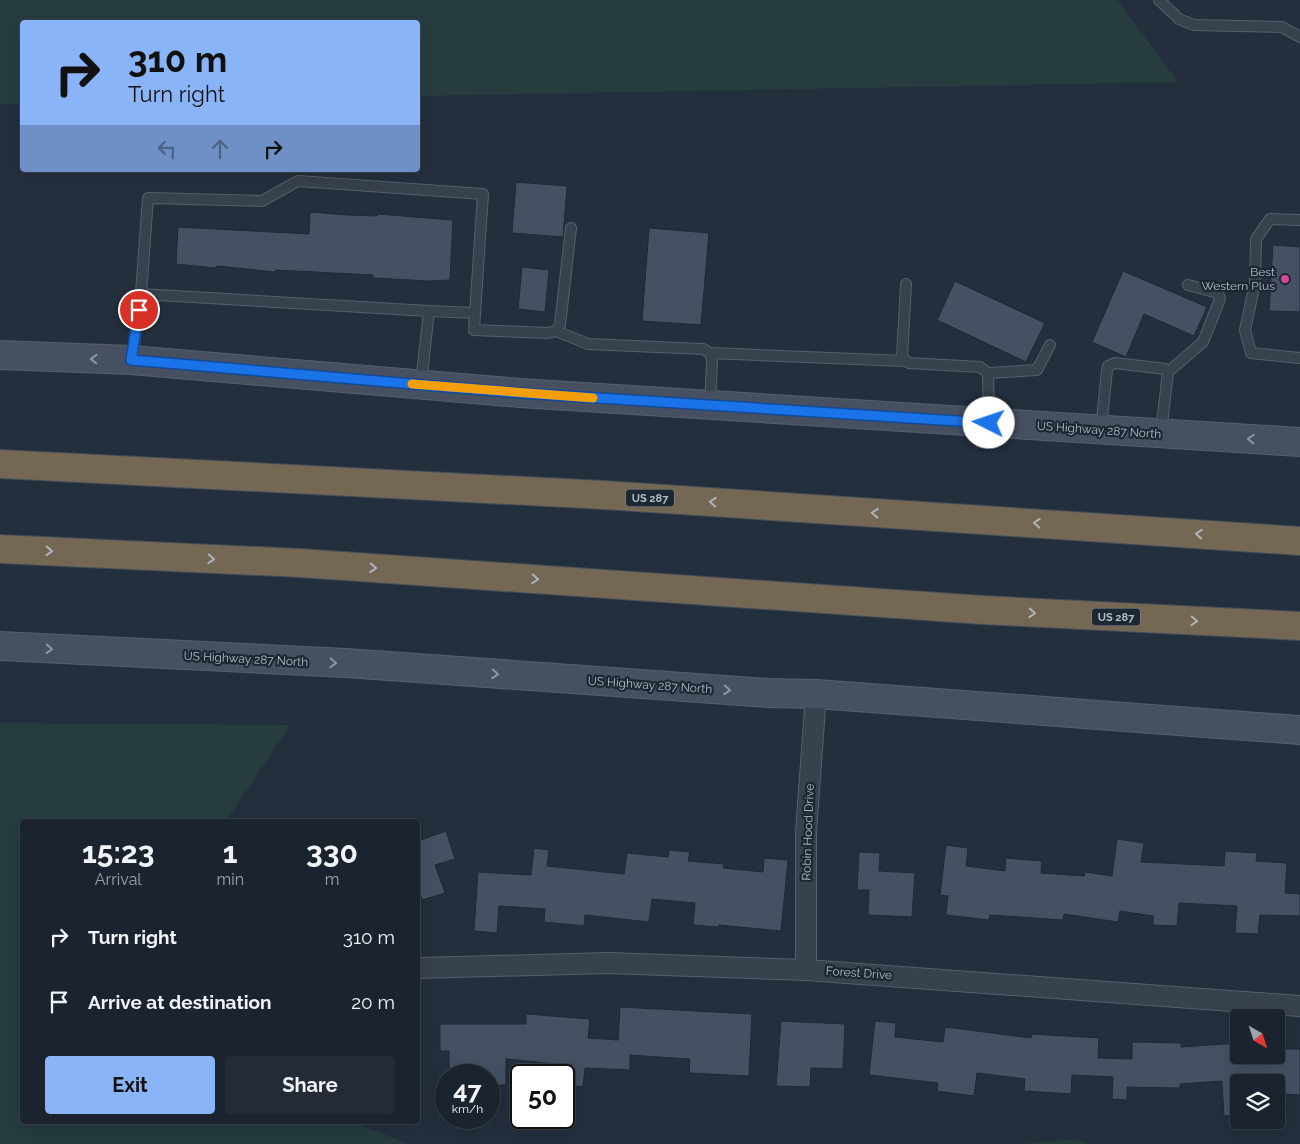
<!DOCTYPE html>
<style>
:root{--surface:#1b232e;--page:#242b36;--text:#f1f3f6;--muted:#a0a4aa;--line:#39404a;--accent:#8ab4f8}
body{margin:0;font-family:Raleway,sans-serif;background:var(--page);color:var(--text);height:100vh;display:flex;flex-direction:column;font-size:19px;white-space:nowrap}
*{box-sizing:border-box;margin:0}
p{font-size:16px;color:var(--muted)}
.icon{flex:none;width:28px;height:28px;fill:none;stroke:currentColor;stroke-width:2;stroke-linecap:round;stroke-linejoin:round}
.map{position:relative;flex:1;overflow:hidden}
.panel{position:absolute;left:20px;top:819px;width:400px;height:305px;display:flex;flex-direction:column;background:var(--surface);border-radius:5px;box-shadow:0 5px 20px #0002,0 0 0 1px var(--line)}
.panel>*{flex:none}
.hud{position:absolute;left:20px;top:20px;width:400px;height:152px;border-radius:5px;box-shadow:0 5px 20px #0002,0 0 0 1px var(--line);background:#8ab4f8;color:#111;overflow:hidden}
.needle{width:32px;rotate:141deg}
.tools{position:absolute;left:1230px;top:1009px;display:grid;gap:10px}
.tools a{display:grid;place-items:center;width:55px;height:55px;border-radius:5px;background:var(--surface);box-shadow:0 5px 20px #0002,0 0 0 1px var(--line);font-size:25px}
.speed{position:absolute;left:435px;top:1064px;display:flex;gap:10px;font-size:25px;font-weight:700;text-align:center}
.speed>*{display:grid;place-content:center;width:65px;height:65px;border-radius:50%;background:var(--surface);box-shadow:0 5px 20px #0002,0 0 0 1px var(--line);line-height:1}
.speed small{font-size:12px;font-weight:400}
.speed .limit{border:2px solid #111;border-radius:8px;background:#fff;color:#111}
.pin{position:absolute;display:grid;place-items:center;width:42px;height:42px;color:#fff;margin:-21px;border:2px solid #fff;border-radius:50%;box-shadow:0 1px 5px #0007}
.me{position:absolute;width:55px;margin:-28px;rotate:274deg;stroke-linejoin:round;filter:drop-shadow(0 0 4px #0008)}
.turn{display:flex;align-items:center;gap:18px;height:105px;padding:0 25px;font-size:22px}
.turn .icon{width:65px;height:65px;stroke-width:2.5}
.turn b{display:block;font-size:35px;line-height:42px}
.lanes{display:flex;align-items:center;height:48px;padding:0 25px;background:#0003;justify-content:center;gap:25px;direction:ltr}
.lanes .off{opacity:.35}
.eta{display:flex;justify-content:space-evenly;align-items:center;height:85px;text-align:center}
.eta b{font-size:30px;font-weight:700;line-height:35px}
.button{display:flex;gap:10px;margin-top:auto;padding:10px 25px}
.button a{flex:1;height:58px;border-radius:5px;background:var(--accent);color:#111;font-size:20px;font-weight:700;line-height:58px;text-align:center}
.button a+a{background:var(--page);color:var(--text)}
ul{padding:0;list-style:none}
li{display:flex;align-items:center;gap:15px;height:65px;padding:0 25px}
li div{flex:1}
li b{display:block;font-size:19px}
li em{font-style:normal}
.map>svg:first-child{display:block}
.green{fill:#263c3f}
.building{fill:#455162;stroke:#1f2835}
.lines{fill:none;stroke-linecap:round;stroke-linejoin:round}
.lane-casing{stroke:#565f6c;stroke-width:12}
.street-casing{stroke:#565f6c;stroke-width:22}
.secondary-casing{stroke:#565f6c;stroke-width:30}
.highway-casing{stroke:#434c59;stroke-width:30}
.lane{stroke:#38414e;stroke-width:10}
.street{stroke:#38414e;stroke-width:20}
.secondary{stroke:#465061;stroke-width:28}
.highway{stroke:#746855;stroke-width:28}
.oneway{stroke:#8e96a5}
.oneway2{stroke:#aeb4bd}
.route-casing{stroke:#114b97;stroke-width:12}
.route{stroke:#1a73e8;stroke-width:9}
.slow{stroke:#f59e0b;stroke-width:9}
.hotel-dot{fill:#d1479c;stroke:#1d2633;stroke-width:2}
.labels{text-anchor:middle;stroke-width:4.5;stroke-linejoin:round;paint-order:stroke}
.shield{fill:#1d2633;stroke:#878f9c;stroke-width:1}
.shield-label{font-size:11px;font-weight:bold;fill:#b4bcc9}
.poi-label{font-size:12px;fill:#b4bcc9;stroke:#1d2633;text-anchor:end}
.street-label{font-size:12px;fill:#b4bcc9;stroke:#1d2633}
</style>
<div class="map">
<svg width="1300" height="1144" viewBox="0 0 1300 1144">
<rect width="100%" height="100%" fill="#242f3e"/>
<path class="green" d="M0 0H1117L1178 82 418 96V22H22V104H0Z
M0 723 290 725 226 821H22V1121H350L409 1144H0Z
M1077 1139 1088 1144H1020Z"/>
<path class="building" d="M516 182 567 186 563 237 512 233Z
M310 212 347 215 377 216V214L453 220 450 280 429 281 373 278V275L276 270 275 272 217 266 216 268 176 264 178 227 309 234Z
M649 228 709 233 701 325 642 321Z
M1273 245 1300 247V312L1269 311Z
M522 267 549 270 545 312 518 309Z
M1123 271 1207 307 1194 336 1144 314 1126 357 1092 342Z
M955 281 1045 323 1026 362 937 320Z
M446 831 455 859 435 865 445 893 422 900 418 885V841Z
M1117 839 1144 843 1141 862 1224 866 1225 851 1257 853 1256 861 1287 863 1285 893 1300 894V916L1260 915 1258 934 1235 933 1237 906 1179 903 1177 926 1153 925V916L1120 911 1118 922 1064 914 1063 920 990 915 989 920 946 915 948 896 940 895 946 845 968 848 966 866 1005 871 1006 858 1042 861 1041 873 1084 876 1085 872 1112 876Z
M534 848 549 850 547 866 624 874 627 853 668 857 669 850 690 852 688 861 724 864 723 868 763 872 764 858 788 860 781 931 719 925 718 927 693 925 695 903 652 899 649 922 585 915 584 926 544 922 545 909 499 906 497 933 474 931 478 872 531 875Z
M859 852 880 853 879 871 915 873 912 917 868 915 869 890H857Z
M620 1007 752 1014 749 1076 689 1073 690 1059 630 1055V1070L585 1068 583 1087 564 1085V1075H555L557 1064 506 1059V1085H489V1075H470V1068H449V1051H440V1024H526V1014L590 1019 588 1038 618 1040Z
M781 1021 845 1024 843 1069 811 1068 810 1087 776 1086Z
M875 1021 896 1023 895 1037 943 1042 945 1027 1031 1038 1032 1034 1099 1038 1098 1058 1132 1059V1042L1181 1043V1047L1239 1043V1055H1244L1245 1063 1283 1060V1049H1300V1095L1282 1094V1082H1239V1115L1224 1116 1222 1081 1180 1084V1088L1127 1087V1100L1112 1099 1113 1077 1072 1075 1071 1094 1024 1091 1025 1079 977 1073 974 1096 937 1091 938 1083 869 1075Z"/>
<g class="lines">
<defs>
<path id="lane" d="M1159 0 1179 19 1194 25 1282 27 1300 37
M1300 220 1270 219 1256 239 1255 283 1245 330 1251 353 1300 358
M906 284 902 358 909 363 980 367 988 373 989 422
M141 294 148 198 262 201 298 181 483 194 475 313 429 311 421 383
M475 313 474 330 548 333 556 331 560 325 571 228
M556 331 588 344 703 349 710 353 712 362 710 404
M710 353 905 361
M132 359 141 294 429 311
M1168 372 1203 342 1220 299 1218 293 1188 285
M988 373 1037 370 1050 345
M1101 429 1107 370 1108 366 1115 363 1165 369 1168 372 1161 432"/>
<path id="street" d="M418 968 608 963 806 970 1300 1006
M806 970V832L816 694"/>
<path id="secondary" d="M0 355 131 360 520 393 1300 442
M0 646 346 663 768 693 816 694 1300 730"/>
<path id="highway" d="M0 464 604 495 1300 541
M0 549 300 563 983 610 1300 626"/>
</defs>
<use href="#lane" class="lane-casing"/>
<use href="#street" class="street-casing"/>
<use href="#secondary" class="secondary-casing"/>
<use href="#highway" class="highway-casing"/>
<use href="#lane" class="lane"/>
<use href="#street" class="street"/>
<use href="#secondary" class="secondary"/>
<use href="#highway" class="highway"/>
</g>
<defs><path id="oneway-chevron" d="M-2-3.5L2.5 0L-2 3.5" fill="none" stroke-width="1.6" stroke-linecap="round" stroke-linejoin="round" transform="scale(1.25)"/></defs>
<g class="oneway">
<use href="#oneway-chevron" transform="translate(94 359) rotate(-178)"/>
<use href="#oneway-chevron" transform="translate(1251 439) rotate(-177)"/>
<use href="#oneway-chevron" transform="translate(49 649) rotate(3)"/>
<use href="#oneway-chevron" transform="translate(333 663) rotate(3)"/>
<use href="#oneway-chevron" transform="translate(495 674) rotate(4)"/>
<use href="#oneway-chevron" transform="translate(727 690) rotate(4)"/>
</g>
<g class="oneway2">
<use href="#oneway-chevron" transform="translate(713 502) rotate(-176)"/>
<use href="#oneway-chevron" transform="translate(875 513) rotate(-176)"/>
<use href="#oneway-chevron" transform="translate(1037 523) rotate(-176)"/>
<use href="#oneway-chevron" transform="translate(1199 534) rotate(-176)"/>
<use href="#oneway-chevron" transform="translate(49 551) rotate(3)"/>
<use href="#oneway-chevron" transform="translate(211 559) rotate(3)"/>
<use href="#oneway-chevron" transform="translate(373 568) rotate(4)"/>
<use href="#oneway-chevron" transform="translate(535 579) rotate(4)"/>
<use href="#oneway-chevron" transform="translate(1032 613) rotate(3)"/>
<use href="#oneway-chevron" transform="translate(1194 621) rotate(3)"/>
</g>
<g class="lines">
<defs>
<path id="route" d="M139 310 131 360 520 393 989 423"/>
</defs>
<use href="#route" class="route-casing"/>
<use href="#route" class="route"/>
<path class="slow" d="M412 384 593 398"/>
</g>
<circle class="hotel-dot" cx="1285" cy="279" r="5"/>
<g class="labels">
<g class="shield">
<rect x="626" y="489.5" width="48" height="17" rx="4"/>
<rect x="1092" y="608.5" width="48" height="17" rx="4"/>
</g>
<g class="shield-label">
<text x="650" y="502">US 287</text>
<text x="1116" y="621">US 287</text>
</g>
<g class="poi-label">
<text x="1275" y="276">Best<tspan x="1275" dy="14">Western Plus</tspan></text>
</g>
<g class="street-label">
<text transform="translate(1099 430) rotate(4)" y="4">US Highway 287 North</text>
<text transform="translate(246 659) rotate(3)" y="4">US Highway 287 North</text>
<text transform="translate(650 685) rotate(4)" y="4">US Highway 287 North</text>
<text transform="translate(808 832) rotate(-88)" y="4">Robin Hood Drive</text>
<text transform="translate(859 973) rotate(4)" y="4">Forest Drive</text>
</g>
</g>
</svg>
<div class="tools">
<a><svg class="needle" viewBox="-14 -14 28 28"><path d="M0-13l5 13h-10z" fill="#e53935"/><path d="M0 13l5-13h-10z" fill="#a0a4aa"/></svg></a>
<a><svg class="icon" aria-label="layers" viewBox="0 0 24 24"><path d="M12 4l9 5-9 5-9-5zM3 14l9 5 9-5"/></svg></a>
</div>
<div class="speed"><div>47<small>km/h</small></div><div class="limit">50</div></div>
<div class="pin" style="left:139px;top:310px;background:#d93025"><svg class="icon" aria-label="arrive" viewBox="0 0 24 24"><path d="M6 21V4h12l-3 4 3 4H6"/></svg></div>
<svg class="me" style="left:989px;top:423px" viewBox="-20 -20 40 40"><circle r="19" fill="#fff"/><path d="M0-13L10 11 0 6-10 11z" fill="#1a73e8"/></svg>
<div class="hud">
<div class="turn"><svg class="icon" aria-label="right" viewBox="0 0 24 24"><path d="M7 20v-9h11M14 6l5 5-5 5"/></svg><div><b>310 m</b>Turn right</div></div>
<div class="lanes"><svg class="icon off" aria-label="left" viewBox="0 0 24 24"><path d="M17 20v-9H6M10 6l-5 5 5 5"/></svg><svg class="icon off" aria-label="ahead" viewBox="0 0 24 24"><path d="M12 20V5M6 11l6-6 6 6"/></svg><svg class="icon" aria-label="right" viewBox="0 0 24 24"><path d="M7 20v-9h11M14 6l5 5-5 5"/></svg></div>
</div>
<section class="panel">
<div class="eta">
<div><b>15:23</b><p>Arrival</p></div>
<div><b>1</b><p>min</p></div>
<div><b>330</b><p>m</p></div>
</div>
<ul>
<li><svg class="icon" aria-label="right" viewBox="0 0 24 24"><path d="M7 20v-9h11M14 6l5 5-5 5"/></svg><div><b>Turn right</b></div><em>310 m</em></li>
<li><svg class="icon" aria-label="arrive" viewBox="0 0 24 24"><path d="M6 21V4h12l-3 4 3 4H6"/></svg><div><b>Arrive at destination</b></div><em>20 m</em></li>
</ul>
<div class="button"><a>Exit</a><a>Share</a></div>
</section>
</div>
